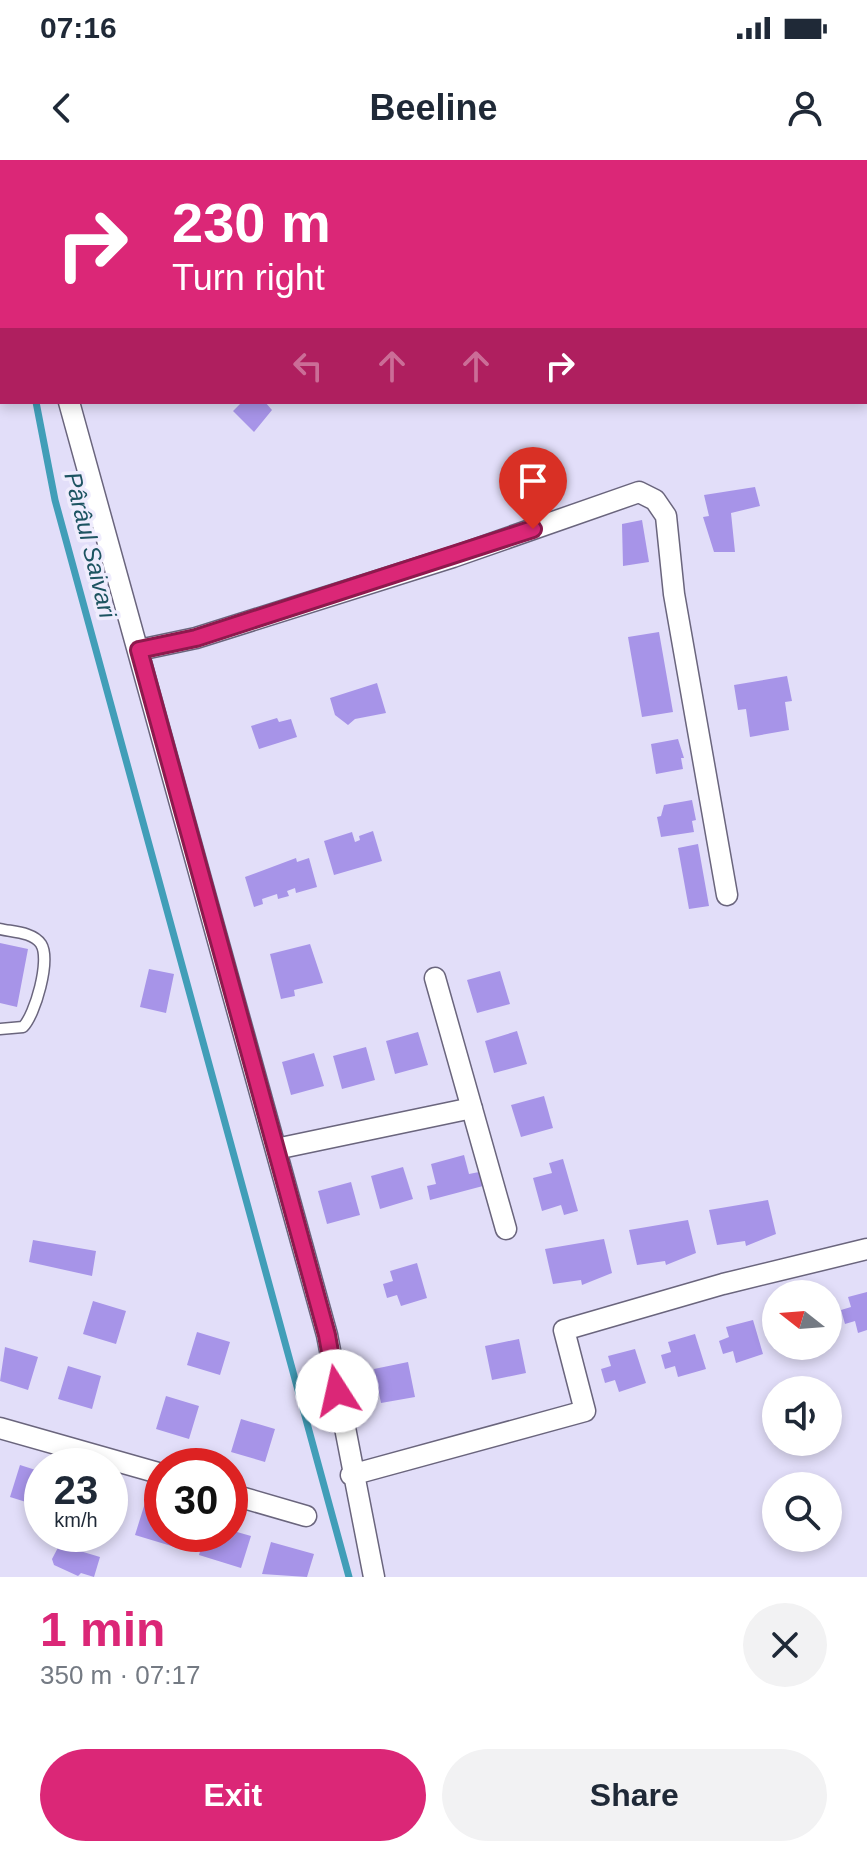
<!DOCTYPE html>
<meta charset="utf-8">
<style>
:root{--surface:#fff;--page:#f2f2f3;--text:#1f2937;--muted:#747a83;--accent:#db2777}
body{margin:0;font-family:Arial,sans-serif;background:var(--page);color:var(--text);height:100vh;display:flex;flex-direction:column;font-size:30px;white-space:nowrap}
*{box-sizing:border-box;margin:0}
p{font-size:26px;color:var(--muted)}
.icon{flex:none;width:44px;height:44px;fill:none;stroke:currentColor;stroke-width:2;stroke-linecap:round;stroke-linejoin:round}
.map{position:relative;height:1417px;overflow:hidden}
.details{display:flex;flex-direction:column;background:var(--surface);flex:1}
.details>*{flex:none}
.guide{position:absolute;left:0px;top:0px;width:868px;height:244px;box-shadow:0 4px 12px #0003;background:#db2777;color:#fff;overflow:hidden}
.needle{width:52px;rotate:287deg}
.buttons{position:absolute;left:762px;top:1120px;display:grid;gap:16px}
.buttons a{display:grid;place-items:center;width:80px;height:80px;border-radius:50%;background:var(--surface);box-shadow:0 4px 12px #0003;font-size:40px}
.speed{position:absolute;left:24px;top:1288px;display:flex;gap:16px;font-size:40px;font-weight:700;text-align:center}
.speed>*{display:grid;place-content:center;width:104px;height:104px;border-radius:50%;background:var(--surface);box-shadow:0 4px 12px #0003;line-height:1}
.speed small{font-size:20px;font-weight:400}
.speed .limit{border:12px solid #d22;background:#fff;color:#111}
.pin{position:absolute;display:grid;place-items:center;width:68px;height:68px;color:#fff;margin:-82px -34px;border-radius:50% 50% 50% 0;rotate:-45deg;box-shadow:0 0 8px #0007}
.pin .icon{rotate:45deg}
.me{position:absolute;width:88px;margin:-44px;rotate:350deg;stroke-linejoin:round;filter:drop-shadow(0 0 6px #0008)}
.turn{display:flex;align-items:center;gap:28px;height:168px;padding:0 40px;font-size:36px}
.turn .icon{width:104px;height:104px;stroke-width:2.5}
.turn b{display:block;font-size:56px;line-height:68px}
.lanes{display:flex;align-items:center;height:76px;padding:0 40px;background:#0003;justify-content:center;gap:40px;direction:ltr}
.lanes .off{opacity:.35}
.round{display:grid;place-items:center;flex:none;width:84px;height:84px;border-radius:42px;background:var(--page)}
.summary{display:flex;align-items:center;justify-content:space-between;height:136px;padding:0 40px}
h1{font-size:48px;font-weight:700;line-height:60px;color:var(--accent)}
.cta{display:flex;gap:16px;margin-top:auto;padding:16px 40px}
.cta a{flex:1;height:92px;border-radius:48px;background:var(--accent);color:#fff;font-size:32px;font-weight:700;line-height:92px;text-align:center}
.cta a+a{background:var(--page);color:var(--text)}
.status{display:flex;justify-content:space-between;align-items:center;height:56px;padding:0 40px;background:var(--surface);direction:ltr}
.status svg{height:22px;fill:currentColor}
header{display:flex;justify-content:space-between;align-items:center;height:104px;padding:0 40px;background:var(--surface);font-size:36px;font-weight:700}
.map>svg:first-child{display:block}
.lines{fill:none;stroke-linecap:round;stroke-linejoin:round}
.stream{stroke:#419eb8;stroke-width:7}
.building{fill:#a794e8}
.lane-casing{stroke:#6a657d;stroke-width:13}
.street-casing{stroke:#6a657d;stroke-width:23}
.lane{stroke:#fff;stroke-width:10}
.street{stroke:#fff;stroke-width:20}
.route-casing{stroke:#8e194d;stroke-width:20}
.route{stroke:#db2777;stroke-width:14}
.labels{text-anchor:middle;stroke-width:7;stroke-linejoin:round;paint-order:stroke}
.water-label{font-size:24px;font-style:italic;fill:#1d5461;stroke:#efecfd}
</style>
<div class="status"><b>07:16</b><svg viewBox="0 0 49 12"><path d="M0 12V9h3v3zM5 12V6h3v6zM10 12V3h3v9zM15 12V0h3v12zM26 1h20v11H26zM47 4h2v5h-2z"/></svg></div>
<header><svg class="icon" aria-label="back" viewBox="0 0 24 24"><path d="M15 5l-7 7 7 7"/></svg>Beeline<svg class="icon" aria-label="person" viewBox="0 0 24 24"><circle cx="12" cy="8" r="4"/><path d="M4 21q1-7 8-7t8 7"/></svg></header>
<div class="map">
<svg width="867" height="1417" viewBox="0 0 867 1417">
<rect width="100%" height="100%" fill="#e2def9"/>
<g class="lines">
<path class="stream" d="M9 0V2
M36 242 55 340 349 1417"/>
</g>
<path class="building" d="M242 242H265L272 250 254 272 233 251Z
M755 327 760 346 731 353 735 392H714L703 357 709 356 704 335Z
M642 360 649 402 623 406 622 364Z
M659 472 673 552 642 557 628 477Z
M787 516 792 541 785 542 789 570 750 577 746 549 738 550 734 525Z
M377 523 386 553 355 559 348 565 335 555 330 538Z
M277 558 279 562 291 559 297 577 259 589 251 566Z
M678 579 684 598H681L683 609 656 614 651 584Z
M692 640 696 660 692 661 694 672 661 677 657 657 661 656 664 645Z
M373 671 382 701 334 715 324 681 352 672 355 682 360 680 359 676Z
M698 684 709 746 689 749 678 688Z
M296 698 297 702 309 698 317 727 296 733 295 728 287 731 289 736 278 739 277 734 262 739 263 744 254 747 245 717Z
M0 783 28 789 17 847 0 843Z
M310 784 323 823 294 830 295 836 281 839 270 794Z
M149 809 174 814 166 853 140 847Z
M500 811 510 844 477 853 467 820Z
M517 871 527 904 494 913 485 881Z
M418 872 428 905 395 914 386 881Z
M366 887 375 920 342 929 333 896Z
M314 893 324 926 291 935 282 902Z
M544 936 553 968 521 977 511 945Z
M464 995 469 1014 479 1012 483 1026 430 1040 427 1026 436 1024 431 1004Z
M563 999 578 1051 564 1055 561 1045 542 1051 533 1018 552 1013 549 1003Z
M403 1007 413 1039 380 1049 371 1016Z
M351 1022 360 1055 327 1064 318 1031Z
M768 1040 776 1074 746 1086 745 1081 717 1085 709 1050Z
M688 1060 696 1093 666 1105 665 1101 637 1105 629 1070Z
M604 1079 612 1113 582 1125 581 1120 553 1124 545 1089Z
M33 1080 96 1091 92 1116 29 1102Z
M417 1103 427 1138 401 1146 397 1135 387 1138 383 1124 393 1121 390 1111Z
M867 1132V1170L858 1173 855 1161 845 1164 841 1150 851 1147 848 1137Z
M93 1141 126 1151 116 1184 83 1174Z
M753 1160 763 1194 736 1203 733 1191 723 1194 719 1181 729 1177 726 1167Z
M197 1172 230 1182 220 1215 187 1205Z
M695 1174 706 1209 678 1217 675 1206 665 1209 661 1195 671 1192 668 1182Z
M519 1179 526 1213 492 1220 485 1186Z
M5 1187 38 1197 28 1230 0 1221Z
M635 1189 646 1223 619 1232 615 1220 605 1223 601 1209 611 1206 608 1196Z
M408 1202 415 1237 381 1243 374 1209Z
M68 1206 101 1216 92 1249 58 1239Z
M166 1236 199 1246 189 1279 156 1269Z
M241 1259 275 1269 265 1302 231 1292Z
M20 1305 42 1312V1347L10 1337Z
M110 1332 126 1337 116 1369 110 1367Z
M145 1343 162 1348V1374H182L178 1388 135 1375Z
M230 1370 251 1376 241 1408 199 1395 205 1374H230Z
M63 1378 82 1383 80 1391 100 1397 94 1417 81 1413 78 1416 54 1405 52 1399Z
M271 1382 314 1394 307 1417 262 1414Z"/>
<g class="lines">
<defs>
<path id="lane" d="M0 769C13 772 33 772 41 784 51 800 35 855 23 867L0 869"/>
<path id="street" d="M24 2V0
M69 242 327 1175 374 1417
M139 490 196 478 453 397 639 332 655 340 666 356 674 434 727 735
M435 818 506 1069
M276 989 472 948
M0 1268 162 1314
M351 1315 585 1251 564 1170 723 1124 867 1089
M230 1334 306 1356"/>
</defs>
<use href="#lane" class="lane-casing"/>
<use href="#street" class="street-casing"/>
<use href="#lane" class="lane"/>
<use href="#street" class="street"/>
</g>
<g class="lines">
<defs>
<path id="route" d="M337 1231 327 1175 139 490 196 478 533 369"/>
</defs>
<use href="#route" class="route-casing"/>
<use href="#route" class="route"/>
</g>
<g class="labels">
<g class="water-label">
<text transform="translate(90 385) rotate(76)" y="8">Pârâul Saivari</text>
</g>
</g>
</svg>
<div class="buttons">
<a><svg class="needle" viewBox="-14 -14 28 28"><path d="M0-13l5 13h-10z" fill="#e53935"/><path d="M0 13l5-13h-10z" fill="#747a83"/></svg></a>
<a><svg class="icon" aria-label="sound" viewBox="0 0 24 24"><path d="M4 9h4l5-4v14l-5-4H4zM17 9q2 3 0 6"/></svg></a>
<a><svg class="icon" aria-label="search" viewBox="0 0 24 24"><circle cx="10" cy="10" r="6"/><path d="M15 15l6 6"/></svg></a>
</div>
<div class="speed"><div>23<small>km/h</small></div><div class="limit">30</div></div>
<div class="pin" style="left:533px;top:369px;background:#d93025"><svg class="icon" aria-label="arrive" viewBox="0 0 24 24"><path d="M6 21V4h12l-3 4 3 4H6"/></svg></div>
<svg class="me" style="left:337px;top:1231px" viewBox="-20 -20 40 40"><circle r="19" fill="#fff"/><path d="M0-13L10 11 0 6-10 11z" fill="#db2777"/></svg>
<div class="guide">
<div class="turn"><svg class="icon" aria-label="right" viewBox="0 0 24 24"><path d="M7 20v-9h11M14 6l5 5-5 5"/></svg><div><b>230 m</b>Turn right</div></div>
<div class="lanes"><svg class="icon off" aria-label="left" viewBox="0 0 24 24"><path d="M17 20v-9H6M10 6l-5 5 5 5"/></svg><svg class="icon off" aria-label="ahead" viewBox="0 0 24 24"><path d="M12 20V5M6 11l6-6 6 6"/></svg><svg class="icon off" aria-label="ahead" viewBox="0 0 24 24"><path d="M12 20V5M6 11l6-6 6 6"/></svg><svg class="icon" aria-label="right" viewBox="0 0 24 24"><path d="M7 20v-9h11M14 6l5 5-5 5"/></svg></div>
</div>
</div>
<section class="details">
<div class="summary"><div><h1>1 min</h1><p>350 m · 07:17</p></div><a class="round"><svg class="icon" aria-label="close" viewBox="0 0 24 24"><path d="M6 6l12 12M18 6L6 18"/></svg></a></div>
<div class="cta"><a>Exit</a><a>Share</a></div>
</section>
